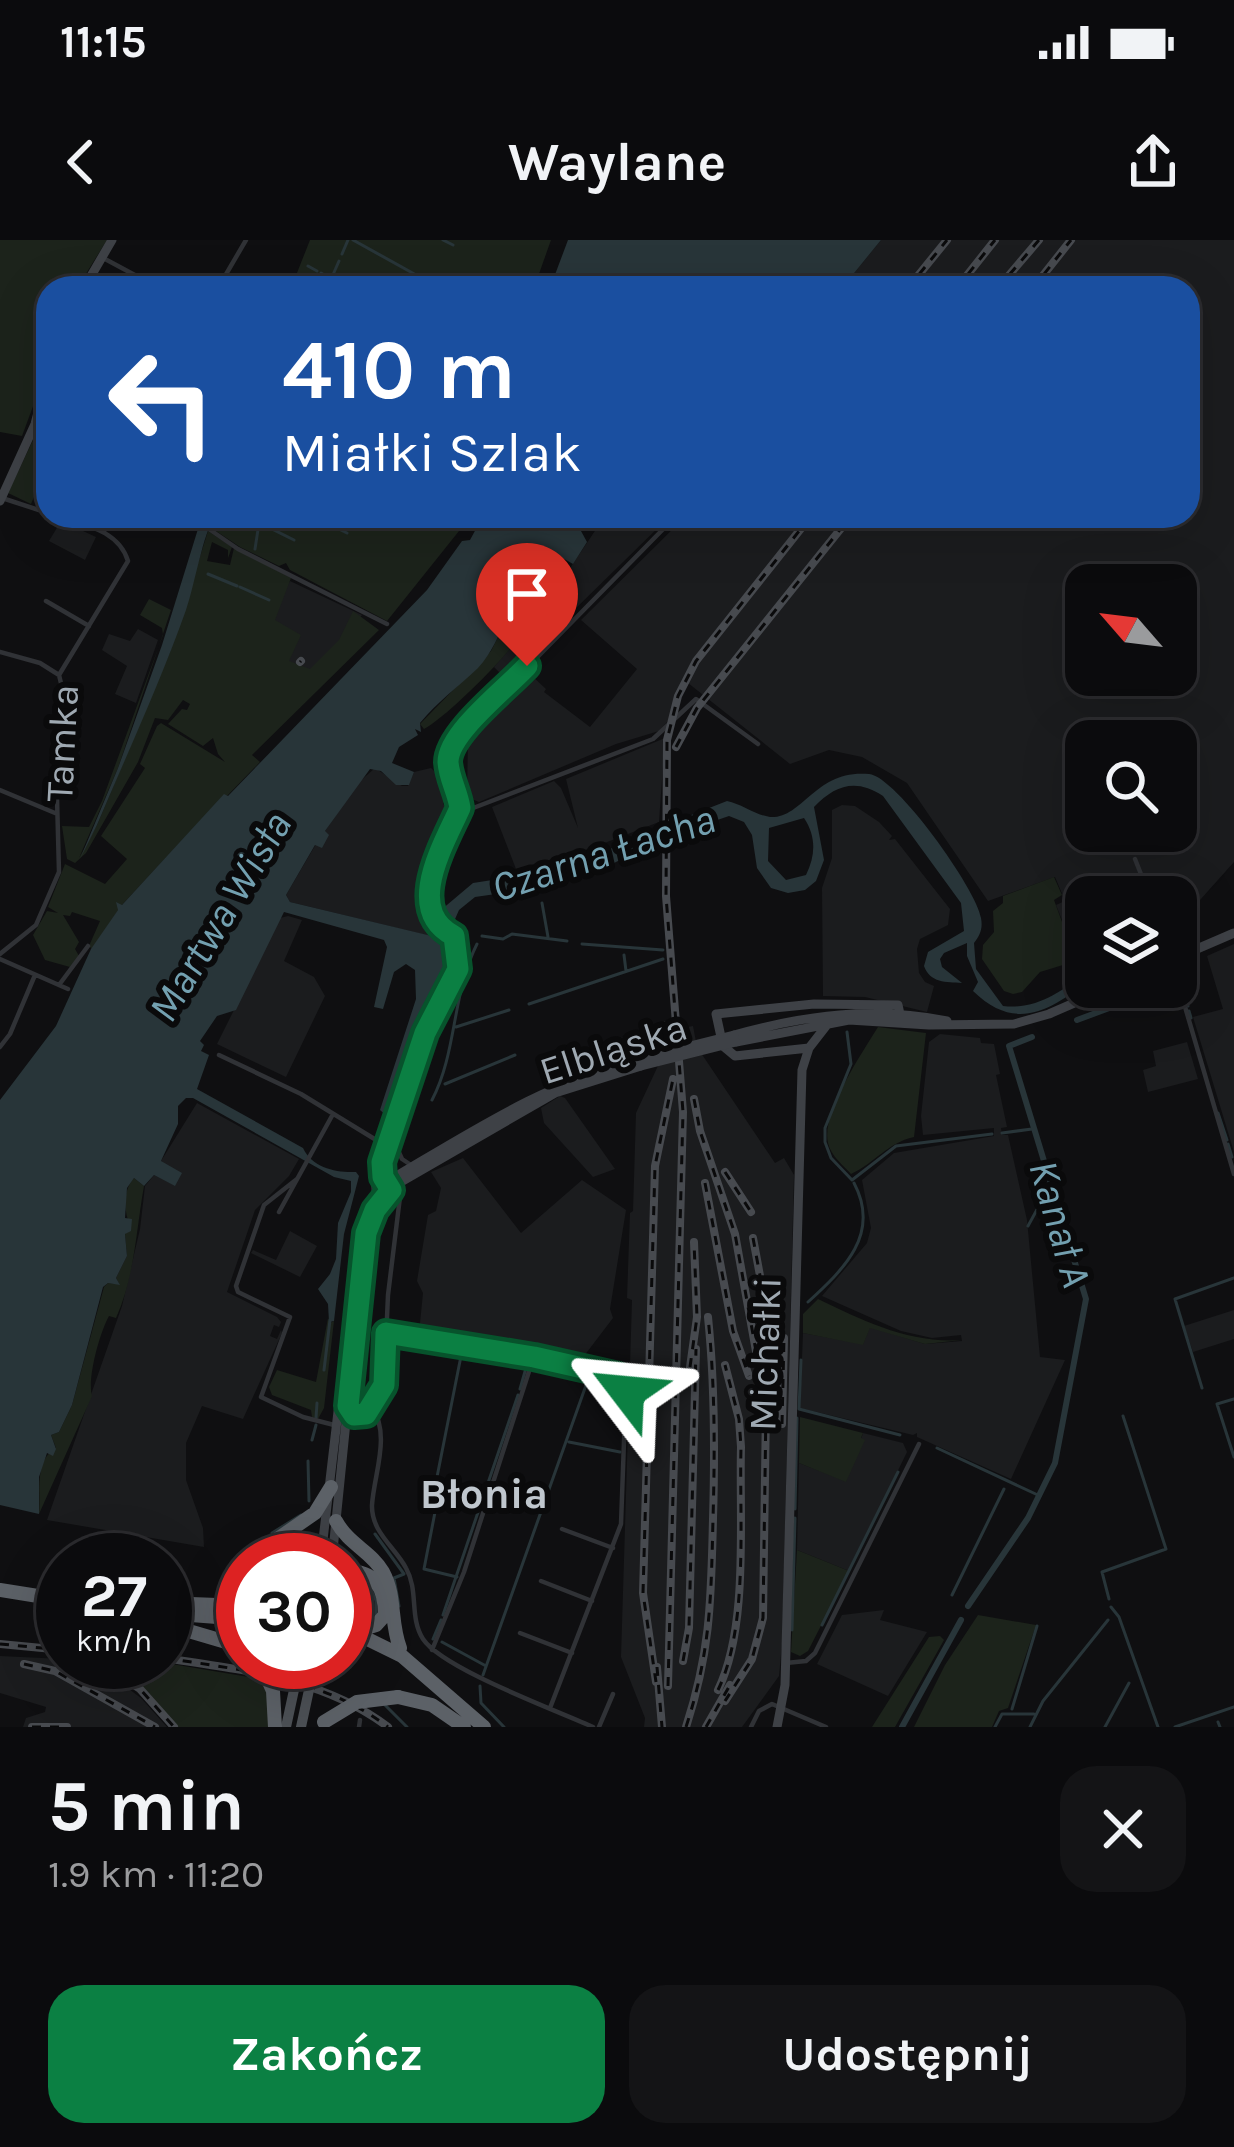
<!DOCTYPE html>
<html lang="pl">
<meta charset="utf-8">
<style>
:root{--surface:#0b0b0d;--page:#141416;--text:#f1f3f6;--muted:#9a9b9d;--line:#2b2b2e;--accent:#0b8043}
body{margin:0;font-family:Karla,sans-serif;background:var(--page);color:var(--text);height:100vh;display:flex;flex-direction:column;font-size:45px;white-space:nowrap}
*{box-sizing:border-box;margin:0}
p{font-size:39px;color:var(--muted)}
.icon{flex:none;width:66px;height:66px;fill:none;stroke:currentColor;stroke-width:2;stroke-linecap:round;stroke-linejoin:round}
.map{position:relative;height:1487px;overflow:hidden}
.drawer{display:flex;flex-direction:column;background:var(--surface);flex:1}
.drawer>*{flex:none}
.hud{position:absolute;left:36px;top:36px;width:1164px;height:252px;border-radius:36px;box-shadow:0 12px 48px #0002,0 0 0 3px var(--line);background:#1a4fa0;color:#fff;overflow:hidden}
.needle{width:78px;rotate:298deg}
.controls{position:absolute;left:1065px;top:324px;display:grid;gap:24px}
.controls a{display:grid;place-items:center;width:132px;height:132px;border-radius:24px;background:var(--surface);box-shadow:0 12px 48px #0002,0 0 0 3px var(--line);font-size:60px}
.speed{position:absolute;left:36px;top:1293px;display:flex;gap:24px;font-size:60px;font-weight:700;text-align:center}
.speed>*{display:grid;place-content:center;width:156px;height:156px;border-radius:50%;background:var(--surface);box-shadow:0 12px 48px #0002,0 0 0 3px var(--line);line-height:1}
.speed small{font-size:30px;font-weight:400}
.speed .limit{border:18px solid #d22;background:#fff;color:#111}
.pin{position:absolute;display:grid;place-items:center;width:102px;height:102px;color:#fff;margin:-123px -51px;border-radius:50% 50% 50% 0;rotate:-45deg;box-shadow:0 0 12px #0007}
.pin .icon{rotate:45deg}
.me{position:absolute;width:132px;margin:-66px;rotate:299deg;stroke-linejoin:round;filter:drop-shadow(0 0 9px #0008)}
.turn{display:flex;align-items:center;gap:42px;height:252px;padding:0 48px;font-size:54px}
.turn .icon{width:156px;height:156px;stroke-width:2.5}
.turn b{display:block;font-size:84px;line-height:102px}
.round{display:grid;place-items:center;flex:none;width:126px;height:126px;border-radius:36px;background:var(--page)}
.summary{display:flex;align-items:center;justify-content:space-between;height:204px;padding:0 48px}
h1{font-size:72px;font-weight:700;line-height:90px}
.primary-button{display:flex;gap:24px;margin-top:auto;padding:24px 48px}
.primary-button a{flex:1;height:138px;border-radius:36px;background:var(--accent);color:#fff;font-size:48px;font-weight:700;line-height:138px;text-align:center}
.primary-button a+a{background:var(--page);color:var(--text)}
.status{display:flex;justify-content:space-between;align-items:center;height:84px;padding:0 60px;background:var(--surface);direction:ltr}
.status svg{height:33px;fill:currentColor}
header{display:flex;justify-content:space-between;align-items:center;height:156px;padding:0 48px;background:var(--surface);font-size:54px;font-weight:700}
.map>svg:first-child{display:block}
.built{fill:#1b1c1e;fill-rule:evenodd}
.green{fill:#1c231b}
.water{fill:#283539;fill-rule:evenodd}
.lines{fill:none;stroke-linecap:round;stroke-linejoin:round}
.stream{stroke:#283539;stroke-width:3}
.canal{stroke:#283539;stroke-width:6}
.street{stroke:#303236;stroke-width:4.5}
.secondary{stroke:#3e4146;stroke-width:9}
.highway{stroke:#5c6167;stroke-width:14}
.rail-casing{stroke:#474a4f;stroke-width:8}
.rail{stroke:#0a0a0b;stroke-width:3;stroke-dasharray:9;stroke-linecap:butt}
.secondary-bridge{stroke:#3e4146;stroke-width:9}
.primary-bridge{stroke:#4c5055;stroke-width:10}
.highway-bridge{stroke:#5c6167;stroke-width:14}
.route-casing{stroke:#07532c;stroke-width:30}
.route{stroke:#0b8043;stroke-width:21}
.labels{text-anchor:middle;stroke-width:12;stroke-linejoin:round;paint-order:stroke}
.street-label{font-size:39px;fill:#9fa9b2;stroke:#0a0a0b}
.water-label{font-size:42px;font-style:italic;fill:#73a0b0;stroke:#0a0a0b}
.neighbourhood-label{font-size:42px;font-weight:bold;fill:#c0c7ce;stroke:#0a0a0b}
</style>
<div class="status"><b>11:15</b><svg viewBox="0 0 49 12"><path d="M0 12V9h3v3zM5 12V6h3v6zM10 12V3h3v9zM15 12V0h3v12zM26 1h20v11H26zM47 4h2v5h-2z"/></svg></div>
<header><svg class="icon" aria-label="back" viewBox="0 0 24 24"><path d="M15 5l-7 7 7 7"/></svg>Waylane<svg class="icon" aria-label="share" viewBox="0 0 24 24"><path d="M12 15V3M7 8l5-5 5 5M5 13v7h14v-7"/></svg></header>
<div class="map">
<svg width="1234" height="1487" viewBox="0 0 1234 1487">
<rect width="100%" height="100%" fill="#0f0f11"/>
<path class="built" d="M881 0H1234V622L1183 679 1176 682V657H1086V695L1079 697 1072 688 1066 690 1056 665 1065 661 1055 637 988 661 907 543 862 517 829 510 790 524 683 439 669 480 659 491 616 504 479 562 467 557 468 498 531 435 546 449 544 452 590 487 637 429 581 380 686 276H718L731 286 740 276H1188V48H842ZM1086 345H1176V435H1086ZM1086 501H1176V591H1086Z
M605 276H670L571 373 568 372 543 396 506 439 494 427 537 377Z
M61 281 96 297 85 320 49 301Z
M290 341 362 375 310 440 250 410Z
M138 389 158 400 136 463 115 454 127 426 102 410 109 394 130 401Z
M665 498 659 582 589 609 516 629 492 567 554 541 561 548 578 588 566 539Z
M375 528 402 546H408L414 532 431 528 451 547 443 564 454 570 435 610 423 663 432 689 430 696 290 662 286 655 316 604 321 607 325 591 358 543Z
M842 565 855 566 879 582 892 596 889 600 895 599 950 669 948 685 920 699 917 709 919 733 925 742 934 746 927 772 865 757 823 756 822 648 832 618V570Z
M288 676 302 680 284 721 314 737 325 756 286 837 217 804 280 678Z
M1234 704V912L1193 777 1223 769 1207 716Z
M693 786 697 807 775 923 784 918 794 935 782 1404 779 1436 742 1487H644L645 1478 621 1417 632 1060 627 1058 630 973 633 971 636 873 663 815V792Z
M940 794 980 798 981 803 994 804 1000 834 996 835 1007 887 1001 888 1002 895H1008L1027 980 1040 1117 1065 1120 1011 1239 917 1197V1193L913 1195 800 1168 803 1093 863 1104 870 1087 925 1104 962 1101 961 1095 932 1098 901 1091 822 1056 867 1003 871 988 862 940 894 913 994 896V888L923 895 921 876 929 802Z
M1187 802 1198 839 1148 852 1143 830 1156 826 1153 811Z
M560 856 565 858 615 929 593 937 544 883 541 868Z
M197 863 299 919 289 936 255 970 227 1052 277 1077 281 1082 279 1087 274 1085 270 1096 277 1099 281 1090 282 1093 243 1179 202 1166 186 1203V1240L203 1288 204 1307 47 1280 122 1066 140 989 145 946 154 935 174 945 161 921Z
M463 918 521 993 582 940 626 970 610 1069 613 1078 581 1120 419 1093 423 1053 417 1041 428 975 436 971 441 948 431 932Z
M290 991 317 1006 300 1037 251 1013 253 1010 276 1020Z
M1234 1070V1099L1193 1112 1184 1086Z
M863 1193 903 1203 907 1212 849 1331 797 1310 799 1223 846 1241Z
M884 1370 880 1380 927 1392 888 1456 817 1424 842 1375Z
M0 1416 63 1419 110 1435 141 1458 167 1487H23L26 1478 45 1472 46 1467 0 1453Z"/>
<path class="green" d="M0 0H107L77 48H48V126L22 196 0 192Z
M310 0H551L534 48H291Z
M33 200 48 203V224L31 264 8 253Z
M215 276H471L387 381 290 330 286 323 279 326 240 307 207 285Z
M208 291 232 307 228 318V310L212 302 207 321 230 325 234 308 291 338 275 380 301 395 289 421 310 429 339 400 353 371 379 390 252 515 260 522 227 556 224 555 121 666 117 663 119 669 92 709 89 706 100 681 72 672 70 676 63 675 79 702 75 709 79 716 70 727 45 720 33 695 47 671 58 673 48 667 65 624 105 644 127 619 101 596 145 528 140 524 157 486 161 483 225 522 218 514 213 498 203 506 168 484 182 469 187 470 190 464 183 460 168 480 155 478 138 522 86 613 75 623 67 619 62 586 89 587 102 561 163 395 162 388 140 375 149 359 171 370 118 528 79 618 97 585 170 412Z
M509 376 525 389C512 412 446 478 424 489L420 484 491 411Z
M1054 637 1062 655 1054 660 1065 690 1073 688 1077 695 1086 694V718L1040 732 1022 752 1013 754 1004 751 982 719 983 705 994 692 993 671 1003 663V656Z
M878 787 926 793 914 897C887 903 875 923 851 934 843 925 831 916 828 903 821 873 862 813 878 787Z
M134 938 144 946C136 990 135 1036 116 1078L109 1076C100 1092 87 1138 92 1156L39 1274C41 1252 34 1220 56 1208L51 1195 59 1192 72 1165 104 1047 108 1043 119 1044 116 1038 127 1016 125 994 130 986C124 971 122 952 134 938Z
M818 1059C863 1081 911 1104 962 1100L925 1104 870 1088 863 1105 803 1093V1074Z
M328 1078 330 1083 334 1081 324 1168 318 1179 312 1177 311 1170 272 1155 269 1147 277 1130 316 1142Z
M800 1177 863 1193 861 1198 865 1200 846 1242 799 1223Z
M797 1310 849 1331 808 1411 800 1416 791 1412Z
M978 1375 1036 1385 1008 1468 999 1471 992 1487H914L945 1425Z
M940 1396 944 1400 895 1487H872L929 1397Z
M104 1422H160L266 1440 269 1487H177L141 1447Z"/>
<path class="water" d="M568 0H881L842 48H550Z
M202 276H215C203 293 195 344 186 370 160 443 127 514 97 585L80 619 118 528 162 405Z
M483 276H593L581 291 587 302 573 324 559 316C551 332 537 335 531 352L547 362 537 377 524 374 514 380 508 376C499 394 492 413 478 428 458 447 437 462 420 483L421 492 415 489 418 495 399 507 392 523 414 532 409 545H396L381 531 370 529 325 591 329 595 322 608 315 605 286 655 290 662 440 698 447 675 441 670 473 643 512 637 605 611 660 589 673 588 676 581 727 561C742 564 755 575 770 577 803 579 815 529 869 534 896 536 977 650 981 678 983 689 980 695 974 703L976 729 1003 766C1036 770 1061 752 1086 732V742C1047 774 1013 790 973 751L978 742 967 716V703L944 713 940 719 942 727 962 743C946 742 930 743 924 726L928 712 964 691 961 663 883 556C856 538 835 545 814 567L824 620 816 641 805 650 788 653 771 648 757 628 752 595 744 582 729 576 662 599 606 627 517 651 475 657 459 670 442 709 446 736 417 791 388 877 380 870 416 759 415 730 406 724 394 732 383 769 374 767 387 707 384 700 284 672 236 770 217 776 200 801 204 805 201 811 209 815 197 849 303 908C312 928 337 933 356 932L359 936 344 994 334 1081 329 1082 328 1064 318 1049 330 1034 336 1019 338 983 351 952V941L334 937 193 858H186L178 866V884L161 921 182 933 175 946 154 935 144 946 134 938 127 948 125 978 132 979 131 991 125 994 127 1016 116 1038 120 1045 108 1043 103 1047 72 1165 59 1192 51 1195 56 1209 53 1216 47 1213 39 1237V1274L0 1265V860L56 786 91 709 118 670 116 662 122 665 224 554 228 556 427 350 462 301 470 300ZM804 578C816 596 816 615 806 635L786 640 768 621 769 588Z"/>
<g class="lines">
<path class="stream" d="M353 0 436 46
M443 0 453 5
M342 14 348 0
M308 26 317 31
M321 33 347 48
M332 37 339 21
M246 276 294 300
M316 278 347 293
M255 309 259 283
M208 334 237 346
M240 347 269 360
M542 663 548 697
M482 696 503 699 512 694 567 701
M582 704 663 710
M624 715 626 731
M1181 740 1188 766
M529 764 663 719
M1189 771 1191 778
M456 787 509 770
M847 792 851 824 825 888V902L831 918 852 940 896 906 992 894
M445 844 515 815
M432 860C457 813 452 753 477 704
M1218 873 1227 900
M1002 893 1032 889
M1228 904 1232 917
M1028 986 1051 944
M808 1062C844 1029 881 994 854 943
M801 1120 799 1169 900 1195
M324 1130 330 1080
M1202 1148 1175 1059 1234 1038
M520 1149 526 1128
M1234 1159 1217 1164 1234 1217
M316 1178 317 1163
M312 1200 316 1185
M569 1202 620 1212
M937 1208 1040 1256
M308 1221 309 1261
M795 1269 797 1178
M272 1293 301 1275
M375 1294 404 1334 394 1338 399 1366
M457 1337 424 1329 436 1267V1242L462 1111
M345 1343 352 1340 369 1345 376 1361V1375
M952 1355 1004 1249
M1109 1359 1102 1332 1166 1309 1123 1176
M1111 1367 1119 1377 1158 1487
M443 1375 518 1155
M822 1385 898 1232
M792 1390 795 1278
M433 1399 441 1380
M442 1402 486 1426
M483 1435 590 1134
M480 1446 481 1463 504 1487
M383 1463 407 1487
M1012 1469 1037 1386
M1218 1482 1220 1487
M995 1487 1002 1474H1034
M1030 1487 1043 1461 1108 1380
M1105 1487 1129 1443
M1175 1487 1234 1467"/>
<path class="canal" d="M1077 780 1144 755
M968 1366 1028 1278 1055 1223 1086 1059 1009 806 1032 797
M902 1487 961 1380"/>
<path class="street" d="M105 19 159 48
M218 48 246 0
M2 258 48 273
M190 276 238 309 387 384
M103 292 114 276
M46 361 89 386
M0 412 40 423 59 435
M0 550 55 573
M461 568 468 570 653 499 696 459 758 504
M1135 619 1150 657
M0 714 36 685 59 632 57 558 67 468 59 435 128 321C119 291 86 285 59 276
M0 719 68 749
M1176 736 1234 934
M59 745 88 706
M0 807 10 794 35 735
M219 815 301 854 399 914
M554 846 557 838 614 803 672 781
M392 897 402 919 411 925
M297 939 264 965 236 1046 238 1052 290 1077 261 1157 303 1177 338 1186
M374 957 373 940 401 871 425 793 456 734V700C449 694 439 690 434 681 415 648 447 598 461 568L448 524 452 504 676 276
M279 972 333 874
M386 1093C427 1100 608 1120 626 1146L621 1284 550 1468
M372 1167C391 1195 374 1234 372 1265 371 1292 395 1307 406 1328 419 1351 409 1377 423 1399 443 1429 556 1470 593 1487
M349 1183 360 1179 372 1167 384 1145 388 1055 400 957
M562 1289 613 1308
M541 1341 592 1361
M520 1393 572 1413
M432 1410 464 1332 534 1116
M786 1423 806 1421 815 1413 919 1204
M359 1487 360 1480
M599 1487 613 1454
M751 1487 759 1471 772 1464 826 1487"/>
<path class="secondary" d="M84 48 112 0
M0 261 35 184 48 135
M1176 718 1234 693
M734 795C806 775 873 766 947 781
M736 802 849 780 929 785 1014 784 1049 774 1111 747
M809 808 735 816 723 806 716 774 814 764 898 765 900 774
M321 1317 359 992 374 957 393 938C473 891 548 842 638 819
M332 1320 364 1004 375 970 399 943 555 853 641 826
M777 1487 785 1445 802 830 809 808 830 781"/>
<path class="highway" d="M336 1281C349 1305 371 1311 383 1332 396 1356 390 1382 400 1408
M274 1310 302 1298 312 1302 321 1319
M262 1320 276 1300 315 1273 331 1247
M345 1331C374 1330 385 1347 385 1375L376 1385 363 1389
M0 1350 63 1360
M165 1363 243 1366
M165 1373 243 1379
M165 1384 243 1407
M345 1388 402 1416 484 1487
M398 1457 432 1465 464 1487"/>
<defs>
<path id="rail" d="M908 48 947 0
M957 48 995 0
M998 48 1039 0
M1033 48 1071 0
M300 422 301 421
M676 507 697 468 851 276
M694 859 700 891 735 994 766 1167 763 1378 752 1419 725 1461
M725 932 751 972
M705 943 733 1091 749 1136
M753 998 776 1122
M690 1127 697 1077 694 1002
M782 1184 784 1098
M0 1404 63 1410
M165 1418C242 1430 324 1438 388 1487
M683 1421 689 1388 696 1109
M98 1422 140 1449 174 1487
M24 1424 55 1431 155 1487
M657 1427 662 1487
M656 1442 643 1353 655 926 673 839
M668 1446 683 872 666 656 667 500 678 456 696 421 811 276
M718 1450C749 1386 739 1279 741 1207L739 1179 725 1125
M32 1487H67
M686 1487C711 1410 711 1358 713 1279 715 1210 715 1144 708 1077
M706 1487 730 1445"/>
</defs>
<use href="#rail" class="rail-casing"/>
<use href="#rail" class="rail"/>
<path class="secondary-bridge" d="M638 819 734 795
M641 826 736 802"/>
<path class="primary-bridge" d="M286 1487 300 1422
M301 1487 315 1422"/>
<path class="highway-bridge" d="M260 1422 273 1451 275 1487
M324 1482 357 1462 398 1457"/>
</g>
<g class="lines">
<defs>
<path id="route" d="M527 426C507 448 448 493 448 522 449 538 458 553 460 568 443 606 404 670 454 696L458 729 425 793 382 922 383 937 391 950 375 970 366 993 348 1166 354 1175 366 1174 384 1145 386 1093 534 1117 618 1136 627 1152"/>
</defs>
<use href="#route" class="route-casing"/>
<use href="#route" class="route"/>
</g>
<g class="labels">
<g class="street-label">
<text transform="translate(61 503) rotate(-87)" y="14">Tamka</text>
<text transform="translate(613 808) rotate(-18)" y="14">Elbląska</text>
<text transform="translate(764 1114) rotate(-88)" y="14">Michałki</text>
</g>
<g class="water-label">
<text transform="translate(603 612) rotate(-18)" y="15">Czarna Łacha</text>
<text transform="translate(219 676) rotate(-59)" y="15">Martwa Wisła</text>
<text transform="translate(1061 983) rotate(74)" y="15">Kanał A</text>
</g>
<g class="neighbourhood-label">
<text x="484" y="1268">Błonia</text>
</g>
</g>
</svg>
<div class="controls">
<a><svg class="needle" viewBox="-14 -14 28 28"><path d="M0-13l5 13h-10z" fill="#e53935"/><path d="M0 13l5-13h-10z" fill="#9a9b9d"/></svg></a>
<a><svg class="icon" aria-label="search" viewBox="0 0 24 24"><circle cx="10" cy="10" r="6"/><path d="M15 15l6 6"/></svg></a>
<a><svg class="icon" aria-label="layers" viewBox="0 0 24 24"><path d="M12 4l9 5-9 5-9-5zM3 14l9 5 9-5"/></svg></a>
</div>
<div class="speed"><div>27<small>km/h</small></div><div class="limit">30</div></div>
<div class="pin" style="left:527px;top:426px;background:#d93025"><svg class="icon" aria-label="arrive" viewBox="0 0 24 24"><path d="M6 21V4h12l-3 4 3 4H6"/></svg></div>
<svg class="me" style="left:627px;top:1152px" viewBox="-20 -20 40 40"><path d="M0-17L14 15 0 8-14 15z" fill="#0b8043" stroke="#fff" stroke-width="4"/></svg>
<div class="hud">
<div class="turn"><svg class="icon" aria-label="left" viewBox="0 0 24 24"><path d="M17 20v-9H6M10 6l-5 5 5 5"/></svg><div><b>410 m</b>Miałki Szlak</div></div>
</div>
</div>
<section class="drawer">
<div class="summary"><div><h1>5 min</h1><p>1.9 km · 11:20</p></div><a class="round"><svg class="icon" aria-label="close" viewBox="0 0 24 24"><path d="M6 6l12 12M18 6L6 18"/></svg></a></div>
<div class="primary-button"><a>Zakończ</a><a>Udostępnij</a></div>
</section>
